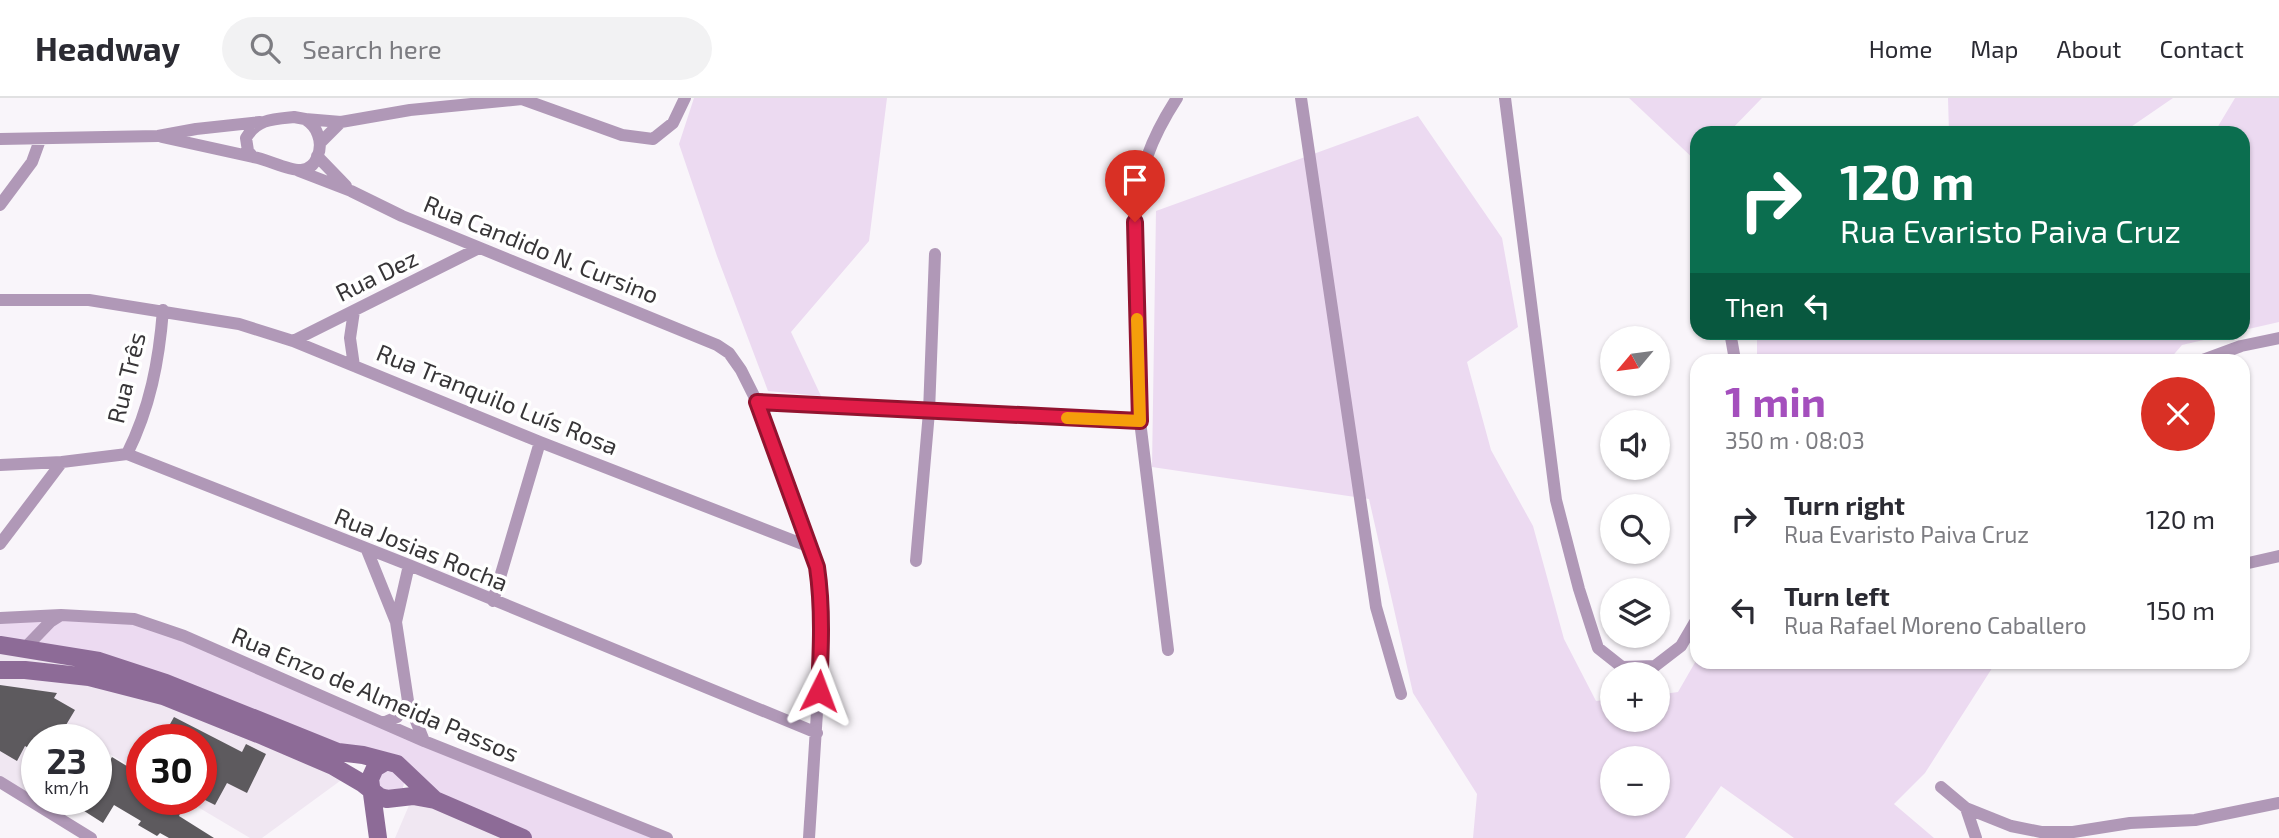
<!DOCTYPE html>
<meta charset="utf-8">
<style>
:root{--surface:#fff;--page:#f2f2f3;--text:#2b2b33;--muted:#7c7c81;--line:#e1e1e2;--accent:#a44fbd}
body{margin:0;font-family:"Exo 2",sans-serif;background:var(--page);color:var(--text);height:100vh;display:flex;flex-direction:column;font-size:26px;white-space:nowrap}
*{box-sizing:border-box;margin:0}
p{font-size:23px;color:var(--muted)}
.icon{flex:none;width:38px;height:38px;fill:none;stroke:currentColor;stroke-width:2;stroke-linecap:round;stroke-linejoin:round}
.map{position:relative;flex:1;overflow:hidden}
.sheet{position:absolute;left:1690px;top:256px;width:560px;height:315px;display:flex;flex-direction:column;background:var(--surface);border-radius:21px;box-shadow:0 2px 5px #0004}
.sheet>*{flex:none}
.hud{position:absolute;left:1690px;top:28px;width:560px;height:214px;border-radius:21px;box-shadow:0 2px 5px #0004;background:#0b6e4f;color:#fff;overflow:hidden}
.needle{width:46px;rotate:241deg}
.tools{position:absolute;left:1600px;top:228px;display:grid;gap:14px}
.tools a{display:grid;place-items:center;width:70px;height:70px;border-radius:50%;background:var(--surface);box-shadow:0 2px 5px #0004;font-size:35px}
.speed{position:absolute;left:21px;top:626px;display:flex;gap:14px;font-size:35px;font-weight:700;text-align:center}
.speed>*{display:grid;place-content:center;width:91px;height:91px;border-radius:50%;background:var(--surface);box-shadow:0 2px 5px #0004;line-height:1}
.speed small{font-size:18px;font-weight:400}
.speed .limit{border:10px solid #d22;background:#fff;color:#111}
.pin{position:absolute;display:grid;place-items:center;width:60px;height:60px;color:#fff;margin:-72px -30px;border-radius:50% 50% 50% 0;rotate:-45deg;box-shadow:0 0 7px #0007}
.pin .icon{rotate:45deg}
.me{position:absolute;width:77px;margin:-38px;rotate:3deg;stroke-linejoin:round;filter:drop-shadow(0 0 5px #0008)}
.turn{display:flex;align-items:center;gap:24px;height:147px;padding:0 35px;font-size:32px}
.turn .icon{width:91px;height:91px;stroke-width:2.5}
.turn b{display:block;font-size:49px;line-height:60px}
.then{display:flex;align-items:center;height:66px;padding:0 35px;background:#0003;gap:14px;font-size:26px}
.round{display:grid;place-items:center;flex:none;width:74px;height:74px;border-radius:37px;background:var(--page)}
.headline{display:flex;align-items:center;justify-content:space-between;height:119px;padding:0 35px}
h1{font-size:42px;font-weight:700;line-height:52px;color:var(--accent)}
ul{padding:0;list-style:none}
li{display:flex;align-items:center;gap:21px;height:91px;padding:0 35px}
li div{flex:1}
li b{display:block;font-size:26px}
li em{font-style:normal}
header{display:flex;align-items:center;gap:42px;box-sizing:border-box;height:98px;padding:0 35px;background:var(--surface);border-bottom:2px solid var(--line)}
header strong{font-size:33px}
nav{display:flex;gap:38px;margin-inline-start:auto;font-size:24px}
.search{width:490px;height:63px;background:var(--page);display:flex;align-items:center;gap:18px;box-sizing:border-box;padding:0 24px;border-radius:38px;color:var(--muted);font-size:26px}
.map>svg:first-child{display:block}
.built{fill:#f0e7f2}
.green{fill:#ecdaf1;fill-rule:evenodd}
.building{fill:#5d5a5e}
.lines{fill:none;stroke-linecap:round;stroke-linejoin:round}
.street{stroke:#b098b7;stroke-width:12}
.secondary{stroke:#8d6b97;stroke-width:18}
.route-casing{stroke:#92132f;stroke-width:18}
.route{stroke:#e11d48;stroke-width:12}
.slow{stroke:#f59e0b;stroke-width:12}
.labels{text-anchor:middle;stroke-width:7;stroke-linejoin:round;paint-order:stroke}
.street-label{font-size:24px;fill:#373537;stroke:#fff}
</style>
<header>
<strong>Headway</strong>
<div class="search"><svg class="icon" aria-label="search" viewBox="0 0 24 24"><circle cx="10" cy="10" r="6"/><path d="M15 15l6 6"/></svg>Search here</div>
<nav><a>Home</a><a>Map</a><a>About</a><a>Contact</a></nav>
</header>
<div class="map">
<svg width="2279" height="740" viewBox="0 0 2279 740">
<rect width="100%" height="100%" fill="#f9f5fa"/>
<path class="built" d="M0 556 96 564 355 672 262 740H250L186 702H201V642H142V675L96 648V642H87L65 629 57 642H37V675L23 698 0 684Z
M413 698 524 740H395Z"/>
<path class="green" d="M694 0H887L869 143 791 234 821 298 768 293 717 158 679 46Z
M1629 0H1762L1728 35H1698L1697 64Z
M1948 0H2173L2122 35H1949Z
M2235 0H2279V224L2244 232V35H2214Z
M1418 18 1502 140 1518 229 1467 264 1491 352 1533 428 1564 541 1596 603 1612 601V621H1657V597L1678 594 1697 561 1698 564H1996L1925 675 1894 706 1934 740H1794L1721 688 1685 740H1473L1477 696 1413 595 1369 401 1152 369 1156 113ZM1612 660H1657V705H1612Z
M1757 235V234L2234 235 2182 247 2169 262H1757Z
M0 520 133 523 655 740H529L421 690 402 669 96 564 0 556Z
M386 667 405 680 403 690 379 694 375 676Z"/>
<path class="building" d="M0 587 57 595 54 600 75 612 57 642H37V655L25 648 17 663 0 653Z
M174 619 242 654 246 646 266 656 247 695 227 685 215 707 201 700V642H161Z
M112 659 135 673 132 678 142 683V702H170L183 709 179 718 214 740H169L160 735 157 738 138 727 141 723 114 707 103 725 81 711 87 702H96V686Z"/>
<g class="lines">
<path class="street" d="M1301 0 1376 509 1401 596
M1505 0 1556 402 1579 491 1598 550 1622 569 1655 568 1681 548 1698 519
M294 19 305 21C311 25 316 30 318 37 323 50 317 71 301 72 290 73 266 61 253 59L248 53 246 40C257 21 273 21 294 19Z
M305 21 341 24 410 12 522 1 622 37 653 41 673 25 685 0
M162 39 253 59
M0 41 158 38 196 31 260 24
M320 45 341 24
M317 58 346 88
M299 73 351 93 402 118 717 247 729 255 741 272 757 304 816 469 820 489 821 551 809 740
M0 107 32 64 40 42
M0 202H89L239 226 293 243 540 344 810 449
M354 213 350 240 354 268
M1730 234 1735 262
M293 243 479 150
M2203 262 2241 248 2279 240
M757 304 1140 323
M127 356C150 310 159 263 163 212
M0 367 62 364 127 356 409 467 817 635
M0 446 62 364
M367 452 396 524 408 603 424 643
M916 463 929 314 935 156
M2244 466 2279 458
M493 503 540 344
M0 520 61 517 134 521 184 538 424 643 667 740
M396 524 409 467
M25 550 50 524 61 517
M1168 552 1140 323 1135 124C1137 76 1151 40 1177 0
M383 625 397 619 408 603
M0 684 91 740
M1941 689 1966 710 2011 728 2041 734H2073L2130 725 2195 722 2279 705
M1966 710 1976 740"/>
<path class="secondary" d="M0 547 99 563 166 585 338 654 363 657 397 666 435 702
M0 572H25L89 579 163 598 263 638 333 668 362 685 380 699 387 701 413 698 435 702 523 740
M378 740 370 681 375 670 385 664"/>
</g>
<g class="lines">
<defs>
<path id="route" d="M819 593C821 552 823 510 817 469L757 304 1140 323 1135 124"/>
</defs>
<use href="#route" class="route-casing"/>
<use href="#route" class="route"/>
<path class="slow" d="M1067 320 1140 323 1137 221"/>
</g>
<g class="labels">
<g class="street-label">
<text transform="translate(541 152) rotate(22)" y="8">Rua Candido N. Cursino</text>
<text transform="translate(377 178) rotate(-26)" y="8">Rua Dez</text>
<text transform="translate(127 280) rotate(-76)" y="8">Rua Três</text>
<text transform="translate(497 302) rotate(22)" y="8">Rua Tranquilo Luís Rosa</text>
<text transform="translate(421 452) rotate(22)" y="8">Rua Josias Rocha</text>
<text transform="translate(375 597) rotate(23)" y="8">Rua Enzo de Almeida Passos</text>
</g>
</g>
</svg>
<div class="tools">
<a><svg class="needle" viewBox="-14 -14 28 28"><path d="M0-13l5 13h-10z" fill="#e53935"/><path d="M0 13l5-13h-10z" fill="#7c7c81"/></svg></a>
<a><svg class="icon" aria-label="sound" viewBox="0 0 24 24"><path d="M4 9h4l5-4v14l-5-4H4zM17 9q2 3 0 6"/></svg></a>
<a><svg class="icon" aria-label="search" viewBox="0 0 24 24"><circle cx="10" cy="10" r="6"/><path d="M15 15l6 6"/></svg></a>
<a><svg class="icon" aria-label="layers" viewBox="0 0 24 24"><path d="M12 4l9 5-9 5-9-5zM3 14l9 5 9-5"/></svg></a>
<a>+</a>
<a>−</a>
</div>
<div class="speed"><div>23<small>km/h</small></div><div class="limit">30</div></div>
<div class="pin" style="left:1135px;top:124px;background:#d93025"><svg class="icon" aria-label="arrive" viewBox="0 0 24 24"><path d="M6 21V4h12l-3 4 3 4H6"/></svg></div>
<svg class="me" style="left:819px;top:593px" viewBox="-20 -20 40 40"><path d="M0-17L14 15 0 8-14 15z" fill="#e11d48" stroke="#fff" stroke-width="4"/></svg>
<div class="hud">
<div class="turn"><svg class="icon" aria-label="right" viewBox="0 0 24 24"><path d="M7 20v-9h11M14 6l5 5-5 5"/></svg><div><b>120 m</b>Rua Evaristo Paiva Cruz</div></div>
<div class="then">Then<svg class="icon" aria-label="left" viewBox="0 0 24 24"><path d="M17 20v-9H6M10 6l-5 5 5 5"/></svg></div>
</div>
<section class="sheet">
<div class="headline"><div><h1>1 min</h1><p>350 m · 08:03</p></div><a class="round" style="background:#d93025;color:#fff"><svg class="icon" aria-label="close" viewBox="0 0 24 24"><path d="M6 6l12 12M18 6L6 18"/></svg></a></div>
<ul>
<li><svg class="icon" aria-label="right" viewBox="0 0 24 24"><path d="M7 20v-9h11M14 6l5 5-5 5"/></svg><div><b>Turn right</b><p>Rua Evaristo Paiva Cruz</p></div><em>120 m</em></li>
<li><svg class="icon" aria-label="left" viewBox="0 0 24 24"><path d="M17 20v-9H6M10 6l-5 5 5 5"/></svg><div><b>Turn left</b><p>Rua Rafael Moreno Caballero</p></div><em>150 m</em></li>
</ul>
</section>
</div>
